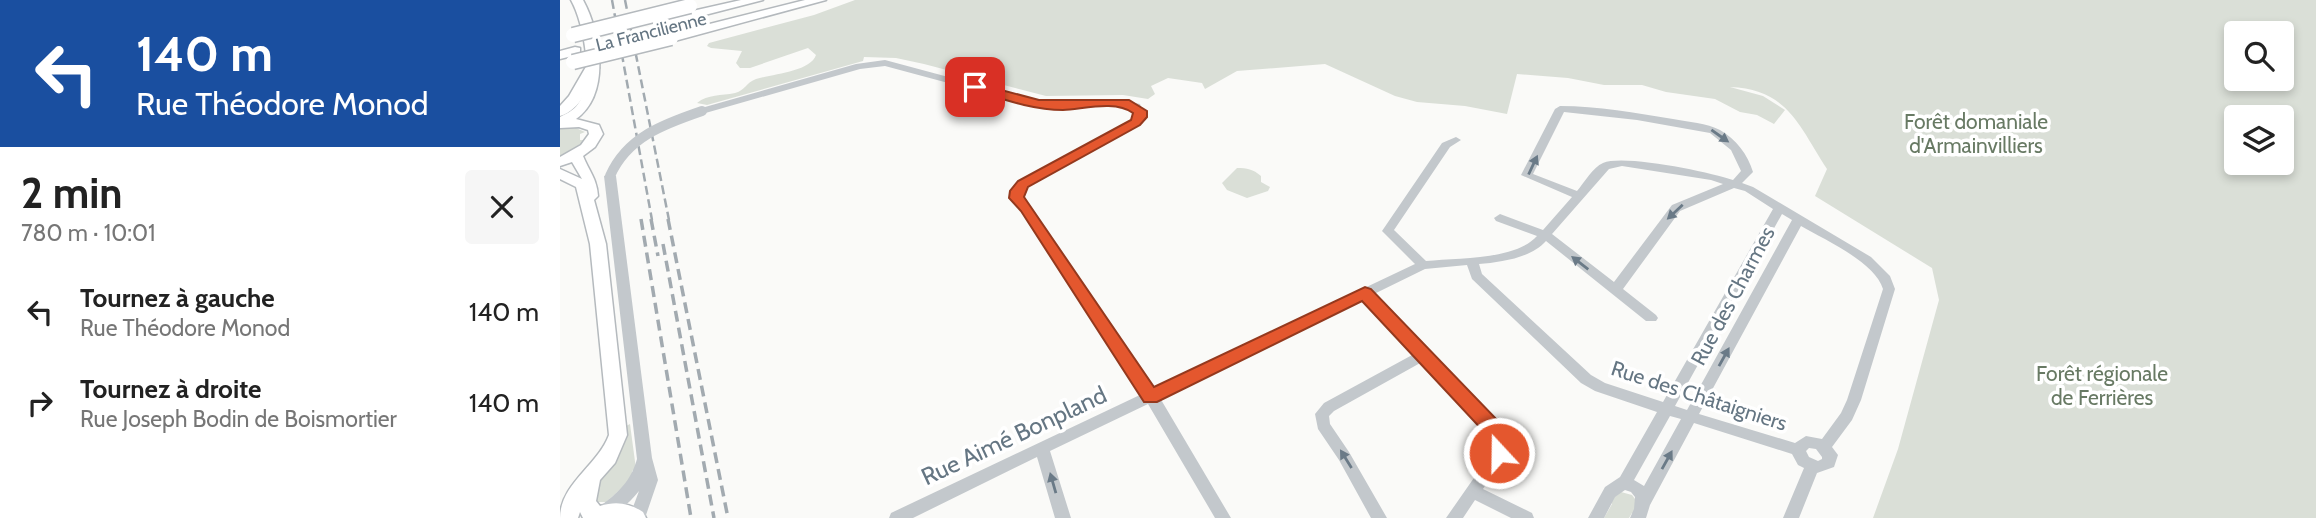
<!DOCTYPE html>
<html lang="fr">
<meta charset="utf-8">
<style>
:root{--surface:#fff;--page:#f6f6f6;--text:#222;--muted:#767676}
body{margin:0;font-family:Cabin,sans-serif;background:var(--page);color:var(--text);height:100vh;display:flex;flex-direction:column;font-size:26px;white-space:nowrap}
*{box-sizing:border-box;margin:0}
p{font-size:23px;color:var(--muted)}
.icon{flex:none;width:38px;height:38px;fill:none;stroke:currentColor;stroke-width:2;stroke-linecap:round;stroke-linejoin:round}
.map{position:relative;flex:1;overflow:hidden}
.details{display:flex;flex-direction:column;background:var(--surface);width:560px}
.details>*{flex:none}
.guide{background:#1a4fa0;color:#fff;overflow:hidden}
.buttons{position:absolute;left:1664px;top:21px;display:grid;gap:14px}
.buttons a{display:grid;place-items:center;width:70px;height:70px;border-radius:7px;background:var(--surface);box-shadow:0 4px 10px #0003;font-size:35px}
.pin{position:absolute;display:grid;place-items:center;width:60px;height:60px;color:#fff;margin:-30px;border-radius:14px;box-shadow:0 4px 10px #0006}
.me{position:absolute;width:77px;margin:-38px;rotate:339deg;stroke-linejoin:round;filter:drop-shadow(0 0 5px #0008)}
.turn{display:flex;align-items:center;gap:24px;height:147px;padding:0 21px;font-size:32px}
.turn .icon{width:91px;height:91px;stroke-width:2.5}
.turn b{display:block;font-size:49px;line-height:60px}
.round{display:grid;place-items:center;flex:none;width:74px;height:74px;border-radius:7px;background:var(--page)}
.headline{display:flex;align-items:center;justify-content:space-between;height:119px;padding:0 21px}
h1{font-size:42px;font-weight:700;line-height:52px}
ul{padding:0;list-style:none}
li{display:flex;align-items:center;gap:21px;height:91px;padding:0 21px}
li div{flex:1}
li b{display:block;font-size:26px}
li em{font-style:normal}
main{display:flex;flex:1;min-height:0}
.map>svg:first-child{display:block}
.green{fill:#dadfd7;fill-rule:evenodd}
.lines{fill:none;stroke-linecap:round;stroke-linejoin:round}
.major-casing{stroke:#b5babe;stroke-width:3}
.highway-casing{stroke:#b4b9bd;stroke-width:3}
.minor{fill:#c3c8cc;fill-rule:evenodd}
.major{fill:#fff;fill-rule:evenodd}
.highway{fill:#fff;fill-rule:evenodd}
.rail-far1{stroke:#a2aab0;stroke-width:2.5;stroke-dasharray:9 4.5;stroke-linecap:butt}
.rail{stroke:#a2aab0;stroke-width:3.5;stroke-dasharray:11 6;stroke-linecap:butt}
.highway-bridge-casing{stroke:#b4b9bd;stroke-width:17;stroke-linecap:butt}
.minor-bridge{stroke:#c3c8cc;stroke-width:10}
.highway-bridge{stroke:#fff;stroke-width:14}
.oneway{fill:#6a7a87}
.route{fill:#e4572e;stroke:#94391e;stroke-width:2}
.labels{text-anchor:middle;stroke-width:7;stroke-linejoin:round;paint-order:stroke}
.far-street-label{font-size:18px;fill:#657683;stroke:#fff}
.park-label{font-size:21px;fill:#687a64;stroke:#fff}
.street-label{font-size:21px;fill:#657683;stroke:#fff}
.near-street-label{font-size:24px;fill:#657683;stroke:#fff}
</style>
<main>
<section class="details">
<div class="guide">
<div class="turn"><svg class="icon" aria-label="left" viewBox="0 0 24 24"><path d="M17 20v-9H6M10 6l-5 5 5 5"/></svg><div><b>140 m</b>Rue Théodore Monod</div></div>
</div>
<div class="headline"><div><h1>2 min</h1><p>780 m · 10:01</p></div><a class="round"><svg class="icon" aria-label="close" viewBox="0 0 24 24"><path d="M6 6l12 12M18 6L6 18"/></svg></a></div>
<ul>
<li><svg class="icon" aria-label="left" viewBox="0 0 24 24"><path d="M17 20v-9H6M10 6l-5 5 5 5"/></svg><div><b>Tournez à gauche</b><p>Rue Théodore Monod</p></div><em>140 m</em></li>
<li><svg class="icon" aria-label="right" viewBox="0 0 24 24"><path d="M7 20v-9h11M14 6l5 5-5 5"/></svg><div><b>Tournez à droite</b><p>Rue Joseph Bodin de Boismortier</p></div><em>140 m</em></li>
</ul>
</section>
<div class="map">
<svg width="1756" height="518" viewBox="0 0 1756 518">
<rect width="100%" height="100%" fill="#fafaf8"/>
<path class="green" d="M295 0H1756V518H1313L1338 449 1379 300 1372 268 1255 196 1267 169C1239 126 1228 89 1170 87L1203 96 1225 110 1214 124 1197 115 1180 112 1155 99 1106 92 1082 85H1044L1008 78 957 74 947 114 905 106 857 102 835 96 765 64 677 71 645 89 642 83 608 78 591 86 595 94 588 99 563 95 486 96 364 64 336 58 304 57 303 61 147 105 137 103C148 94 161 96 175 93 186 90 185 83 196 79 212 74 250 72 256 55L248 48 190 68H180L176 63 182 51 151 48 147 46 149 43 254 15ZM1676 33H1722V79H1676ZM1676 117H1722V163H1676Z
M0 128H16L25 132 20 134V140H25L17 148 0 158Z
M677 168C687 168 693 169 701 176V182L710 187 708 191 687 198 667 190 662 183Z
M70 424 76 469 72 471V479L46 502H37L34 499C38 473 65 453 66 426Z
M1061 492 1072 495 1078 503 1076 514 1072 513 1069 518H1044L1052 504 1050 500Z"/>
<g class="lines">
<defs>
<path id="major" d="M11 0H23C41 33 51 94 16 119L39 125 43 134 35 147 23 156C29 171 37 179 38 196L34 200 46 244 67 435 55 463 40 480 36 501 40 506C56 501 69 503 83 512L86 518H23L20 512 18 518H0C0 484 38 465 49 435L30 244 16 187 0 179V169L22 179 12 162 0 166V157L21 145 29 134 28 130 19 127 0 128V117C6 114 14 110 18 104 35 81 24 23 11 0Z"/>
<path id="highway" d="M181 0H203L102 26 96 22 97 19Z
M245 0H266L111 42 104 38 106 35Z
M15 47 20 48V54L0 59V51Z
M32 64 39 68C29 85 21 110 0 116V106L9 96 27 65Z"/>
</defs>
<use href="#major" class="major-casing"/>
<use href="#highway" class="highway-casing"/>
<path class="minor" d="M325 60 478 101 554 99 580 104 585 117 580 125 467 186 463 192V197L593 388 855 264 822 231 882 143 896 137 901 140 890 147 834 230 866 261C897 258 956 260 977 236L936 221 934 218 940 214 983 230 1012 197 961 175 995 109 1000 106C1038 106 1076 113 1113 119 1128 122 1147 123 1160 130 1176 139 1188 155 1193 172L1182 183 1193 187 1311 257 1330 276 1335 289 1301 400 1292 420 1272 447 1278 455 1274 467 1257 473 1239 518H1223L1244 468 1238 465 1232 454 1134 423 1090 505 1086 518H1070L1074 509 1075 497 1071 492 1065 490 1055 497 1044 518H1028L1045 487 1060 477 1097 412 1035 391 1021 383 912 279 907 265 865 269 814 294 940 427C955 456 939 465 923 489L972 513 974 518H951L915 500 903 518H886L932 452 933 441 930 435 862 362 774 411 769 416 770 424 789 452 827 518H811L779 460 758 429 755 414 764 403 854 354 803 299 600 398 671 518H655L588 404 490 451 511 518H495L477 457 353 518H329L331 513 582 394 462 211 451 198V191L459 182 572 121 575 117 572 108 554 105 478 107 325 66 300 69 142 114 137 111 138 109 296 64ZM1004 112 1077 120 1150 133 1171 150 1181 171 1173 180C1149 172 1064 154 1043 163 1033 167 1024 183 1017 191L973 174ZM1062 166 1151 180 1163 184 1112 205 1054 282 992 234 1049 169ZM1174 188 1185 191 1213 209 1103 402 1045 383 1031 375 922 274 919 264C941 262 971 258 986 241L1086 321H1096L1098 318 1096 315 1063 289 1120 211ZM1222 214 1232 220 1127 410 1115 406ZM1241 226C1265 240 1315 262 1323 289L1287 400 1281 413 1262 439 1246 436 1235 443 1139 414ZM1110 416 1121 419 1084 486 1074 480ZM1249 448 1256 449 1262 457V459L1258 461 1249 457 1246 451Z
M50 173 56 176 92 458 98 480 85 518H69L79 491C70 502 55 518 39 517L37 512 39 507C58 493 71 481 77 459L44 176Z"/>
<use href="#major" class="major"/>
<use href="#highway" class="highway"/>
<path class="rail-far1" d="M52 0 92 220
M65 0 109 220"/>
<path class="rail" d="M81 219 131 518
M91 219 98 256
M108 219 168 518
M103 244 154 518"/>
<defs>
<path id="highway-bridge" d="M13 35 130 6
M13 62 111 38"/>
</defs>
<use href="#highway-bridge" class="highway-bridge-casing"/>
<path class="minor-bridge" d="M50 176C67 137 104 124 142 111"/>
<use href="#highway-bridge" class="highway-bridge"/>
</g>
<defs><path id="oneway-solid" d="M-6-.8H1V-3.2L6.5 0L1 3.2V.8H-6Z" transform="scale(1.75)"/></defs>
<g class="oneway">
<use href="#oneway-solid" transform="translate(1160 136) rotate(35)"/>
<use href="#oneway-solid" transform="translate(973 165) rotate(-65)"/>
<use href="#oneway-solid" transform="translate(1115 212) rotate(137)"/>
<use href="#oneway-solid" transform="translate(1020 263) rotate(-142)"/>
<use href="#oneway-solid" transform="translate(1164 357) rotate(-61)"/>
<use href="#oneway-solid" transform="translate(786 459) rotate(-122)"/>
<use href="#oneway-solid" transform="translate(1107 460) rotate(-61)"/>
<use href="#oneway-solid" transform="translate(493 483) rotate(-106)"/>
</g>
<path class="route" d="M415 83 479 100H569L587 111V117L580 125 468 187 464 197 594 387 805 287 811 289 942 425 949 442 946 459 939 461 933 459 927 435 802 301 597 402H584L461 211 449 198 450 191 458 181 571 120 573 113C555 100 524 109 503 110 471 110 440 98 410 89V84Z"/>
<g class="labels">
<g class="far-street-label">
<text transform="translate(91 32) rotate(-14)" y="6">La Francilienne</text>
</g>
<g class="park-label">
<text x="1416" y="129">Forêt domaniale<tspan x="1416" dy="24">d'Armainvilliers</tspan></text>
<text x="1542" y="381">Forêt régionale<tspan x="1542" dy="24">de Ferrières</tspan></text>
</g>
<g class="street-label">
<text transform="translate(1173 296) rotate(-62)" y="7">Rue des Charmes</text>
<text transform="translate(1139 396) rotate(18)" y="7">Rue des Châtaigniers</text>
</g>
<g class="near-street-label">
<text transform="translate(454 436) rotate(-25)" y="8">Rue Aimé Bonpland</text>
</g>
</g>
</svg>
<div class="buttons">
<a><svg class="icon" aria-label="search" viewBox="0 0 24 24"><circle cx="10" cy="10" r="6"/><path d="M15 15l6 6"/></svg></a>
<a><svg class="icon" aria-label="layers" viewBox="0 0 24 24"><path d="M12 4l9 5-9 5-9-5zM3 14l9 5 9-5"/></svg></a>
</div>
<div class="pin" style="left:415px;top:87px;background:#d93025"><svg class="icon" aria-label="arrive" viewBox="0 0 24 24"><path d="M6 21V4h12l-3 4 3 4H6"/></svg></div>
<svg class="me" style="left:939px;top:453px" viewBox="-20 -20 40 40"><circle r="17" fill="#e4572e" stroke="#fff" stroke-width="3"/><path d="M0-11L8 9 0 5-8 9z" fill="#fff"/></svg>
</div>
</main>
